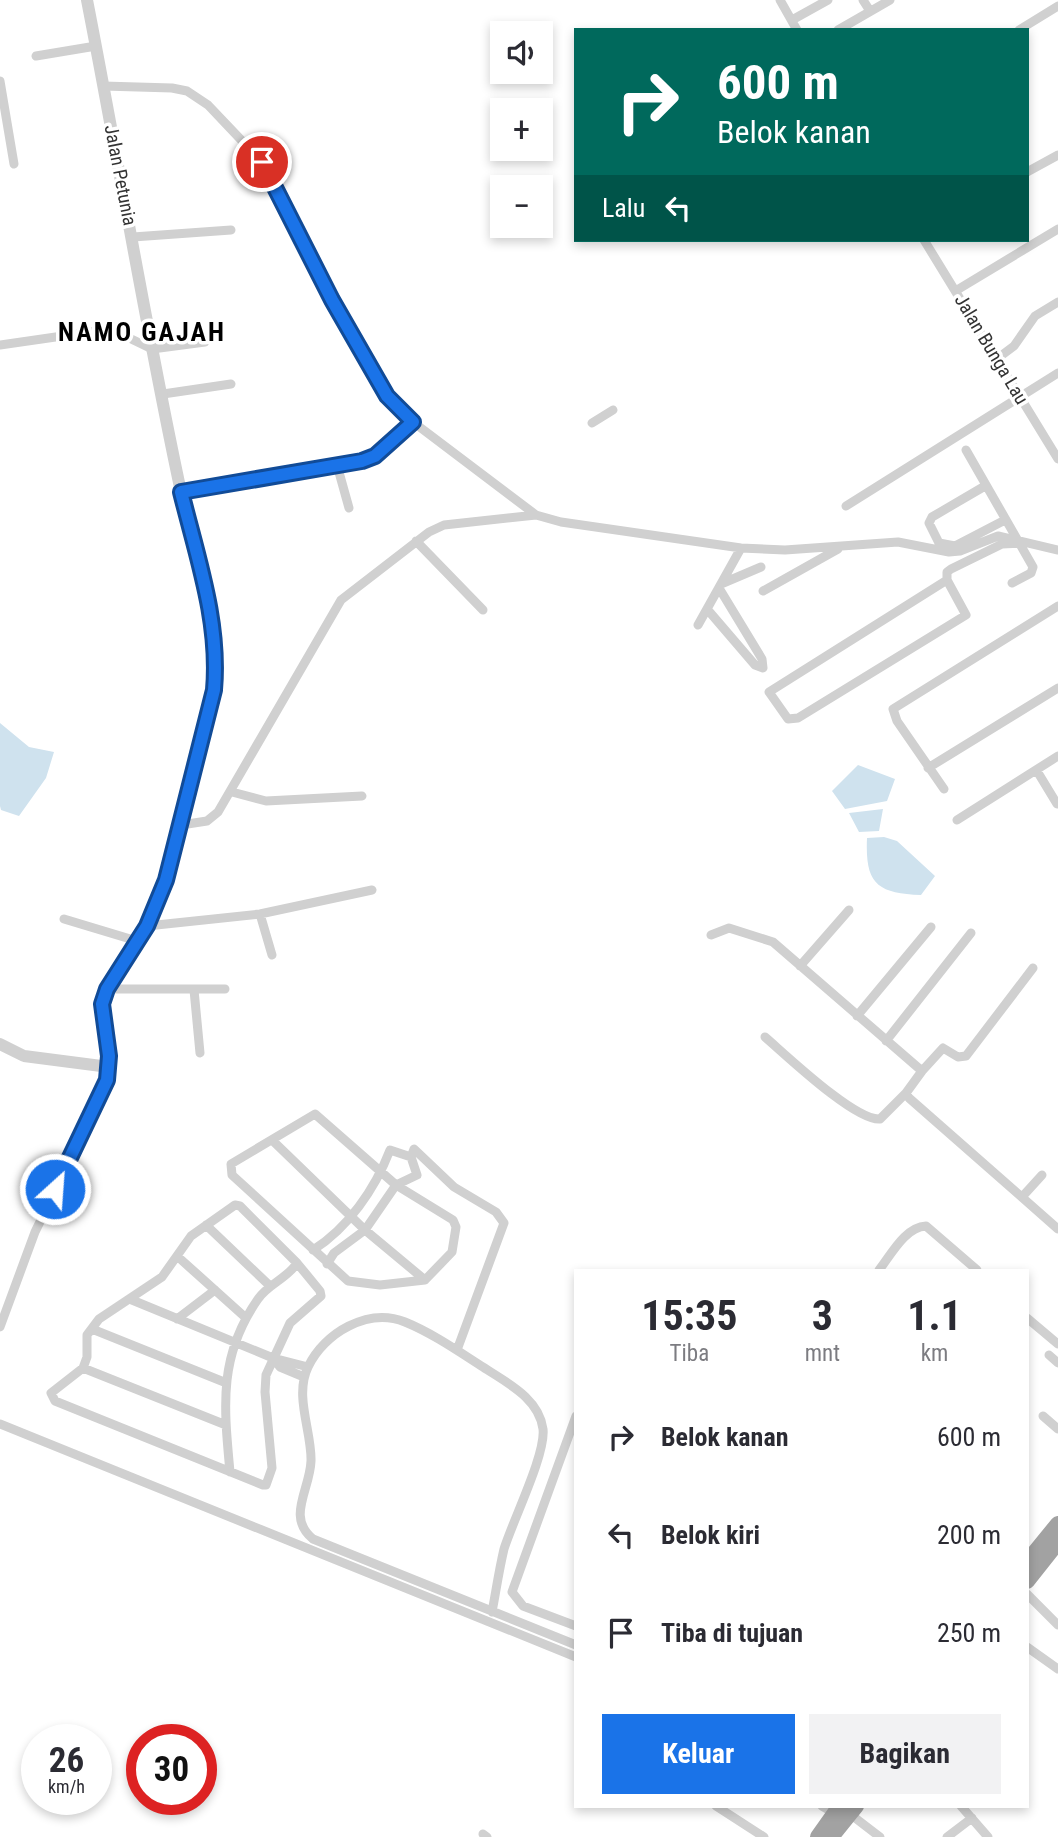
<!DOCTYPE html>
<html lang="id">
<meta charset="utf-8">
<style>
:root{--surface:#fff;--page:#f2f2f3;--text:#2b2b33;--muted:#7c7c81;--accent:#1a73e8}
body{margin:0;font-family:"Roboto Condensed",sans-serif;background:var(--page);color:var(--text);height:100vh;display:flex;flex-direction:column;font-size:26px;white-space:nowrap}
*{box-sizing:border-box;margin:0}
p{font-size:23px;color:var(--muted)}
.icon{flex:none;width:38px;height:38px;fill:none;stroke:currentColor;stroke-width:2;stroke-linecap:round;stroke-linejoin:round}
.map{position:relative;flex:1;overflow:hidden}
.details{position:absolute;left:574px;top:1269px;width:455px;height:539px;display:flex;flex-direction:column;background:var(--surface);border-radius:0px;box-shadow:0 4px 10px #0003}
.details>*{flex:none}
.banner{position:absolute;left:574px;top:28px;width:455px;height:214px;border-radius:0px;box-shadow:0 4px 10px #0003;background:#00695c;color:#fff;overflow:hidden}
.fabs{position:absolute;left:490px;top:21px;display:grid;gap:14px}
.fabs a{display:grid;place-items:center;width:63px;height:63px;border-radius:0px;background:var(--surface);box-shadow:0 4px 10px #0003;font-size:35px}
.speed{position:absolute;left:21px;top:1724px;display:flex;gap:14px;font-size:35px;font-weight:700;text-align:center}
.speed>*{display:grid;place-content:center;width:91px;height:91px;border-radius:50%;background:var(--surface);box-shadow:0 4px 10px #0003;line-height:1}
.speed small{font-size:18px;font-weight:400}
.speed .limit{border:10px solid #d22;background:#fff;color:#111}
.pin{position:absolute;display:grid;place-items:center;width:60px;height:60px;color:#fff;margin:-30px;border:4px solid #fff;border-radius:50%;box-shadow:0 2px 7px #0007}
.me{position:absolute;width:77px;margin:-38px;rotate:26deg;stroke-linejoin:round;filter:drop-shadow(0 0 5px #0008)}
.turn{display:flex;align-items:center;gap:24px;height:147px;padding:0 28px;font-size:32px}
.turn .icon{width:91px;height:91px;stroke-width:2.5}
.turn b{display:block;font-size:49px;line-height:60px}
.then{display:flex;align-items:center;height:66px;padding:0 28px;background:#0003;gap:14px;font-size:26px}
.eta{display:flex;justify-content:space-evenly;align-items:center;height:119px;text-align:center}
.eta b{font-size:42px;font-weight:700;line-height:49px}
.button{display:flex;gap:14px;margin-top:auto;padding:14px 28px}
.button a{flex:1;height:80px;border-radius:0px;background:var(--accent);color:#fff;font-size:28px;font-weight:700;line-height:80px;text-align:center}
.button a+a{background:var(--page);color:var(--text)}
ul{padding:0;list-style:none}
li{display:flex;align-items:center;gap:21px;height:98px;padding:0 28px}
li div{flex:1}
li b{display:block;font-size:26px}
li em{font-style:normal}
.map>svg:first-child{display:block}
.water{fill:#cfe2ee}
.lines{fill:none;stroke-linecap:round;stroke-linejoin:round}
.minor{stroke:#d0d0d0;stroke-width:9}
.tertiary{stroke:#d0d0d0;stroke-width:12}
.trunk{stroke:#a2a2a2;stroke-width:16}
.route-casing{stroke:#114b97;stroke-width:18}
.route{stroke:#1a73e8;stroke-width:12}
.labels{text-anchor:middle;stroke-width:7;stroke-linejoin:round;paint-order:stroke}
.street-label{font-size:19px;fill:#333;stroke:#fff}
.district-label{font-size:26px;font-weight:bold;letter-spacing:2px;fill:#000;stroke:#fff}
</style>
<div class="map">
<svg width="1058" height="1837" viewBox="0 0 1058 1837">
<rect width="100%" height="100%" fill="#fff"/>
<path class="water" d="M0 723 29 747 54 752 46 778 19 816 1 810 0 806Z
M858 765 895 779 887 801 845 809 832 791Z
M883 809 879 831 859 832 849 813Z
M884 837 897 841 935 876 921 895C877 893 865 884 867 838Z"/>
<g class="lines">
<path class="minor" d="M780 0 797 30
M863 0 870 11
M792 20 828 0
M838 30 890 0
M1019 30 1058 6
M36 56 96 46
M0 81 14 164
M103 86 172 88 187 91 208 105 262 162 332 300 387 396 413 422 536 515 561 522 741 548 785 550 898 542 949 552 960 551 998 536 1058 550
M1027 172 1058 155
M133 237 231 230
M924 240 1058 459
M957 290 1058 229
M0 345 97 331 123 335 152 349 205 342
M998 358 1014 346 1035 316 1058 302
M163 394 231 384
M592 423 613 410
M966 450 1033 567 1031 573 1012 583
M337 465 349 508
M985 486 932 517 929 523 939 543 955 546 1005 520
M181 492 362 462 375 456 413 422
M846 506 1058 373
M416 541 483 610
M947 580 769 692 788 719 798 718 966 615 947 580V572L951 569 1002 544 1022 543
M721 584 761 567
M763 591 838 549
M707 609 755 665 763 668 762 659 719 588
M698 625 741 548
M928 768 1058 688
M1037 771 1057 804
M944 789 897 721 893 709 1058 606
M232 792 266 801 362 796
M957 820 1058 756
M181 825 207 821 218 812 341 600 429 532 444 525 536 515
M260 914 272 955
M64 919 137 941
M147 926 260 914 372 890
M711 935 729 928 773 942 922 1071 906 1093 909 1098 1058 1229
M800 966 849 910
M107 989H225
M194 990 200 1053
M857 1016 931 927
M765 1037C786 1055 855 1121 880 1119L906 1093
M886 1041 971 933
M922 1071 943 1048 958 1057 966 1056 1033 968
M315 1114 396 1185 453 1220 456 1227 452 1252 425 1280 380 1285 348 1281 232 1175 231 1164Z
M273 1141 365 1230 425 1280
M1022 1197 1042 1175
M206 1225 269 1285
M313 1250C348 1228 375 1189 390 1150L411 1157
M177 1256 246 1318
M327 1264 334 1253 365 1230 396 1185 417 1175 411 1157 414 1149 454 1187 496 1212 504 1223 457 1350
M879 1270C891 1255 905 1227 926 1226L977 1270
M132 1300 273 1358 280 1367 304 1377
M1027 1318 1058 1344
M177 1319 215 1290
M0 1327 35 1232 99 1101 109 1067
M92 1329 224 1382
M1049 1355 1058 1363
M273 1358 308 1367
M83 1368 226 1425
M576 1416 512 1592 523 1606 576 1626
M1043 1416 1058 1429
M0 1424 576 1657
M230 1472C224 1407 218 1356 258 1299 268 1284 288 1278 297 1263L240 1206 235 1205 191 1236 162 1277 99 1319 87 1335V1357L83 1368 51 1393 55 1401 263 1485H266L272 1468 265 1392 266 1375 290 1323 321 1296 320 1291 297 1263
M1027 1594 1058 1625
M492 1612C496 1591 499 1570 504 1549 513 1520 546 1454 543 1429 539 1398 507 1383 483 1367 458 1351 432 1333 405 1322 368 1307 324 1333 308 1367 294 1396 312 1432 311 1461 310 1490 286 1517 313 1539L576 1645
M1027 1647 1058 1669
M716 1806 764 1837
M822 1806 834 1813
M961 1806 988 1837
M850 1814 880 1837
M483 1834 487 1837
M947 1837 972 1818"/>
<path class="tertiary" d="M0 1044 24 1056 109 1067 102 1004 107 989 147 926 166 880 214 690C220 621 195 558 181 492 146 329 119 164 87 0"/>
<path class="trunk" d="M1027 1562 1058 1524
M1027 1581 1058 1542
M818 1837 840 1806
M831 1837 856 1806"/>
</g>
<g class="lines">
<defs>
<path id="route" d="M55 1189 107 1080 109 1056 102 1004 107 989 147 926 166 880 214 690C220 622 197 557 181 492L362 461 375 456 413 422 387 396 332 300 262 162"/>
</defs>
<use href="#route" class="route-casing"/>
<use href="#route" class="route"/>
</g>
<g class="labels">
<g class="street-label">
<text transform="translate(121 175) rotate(79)" y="7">Jalan Petunia</text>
<text transform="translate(992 349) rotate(59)" y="7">Jalan Bunga Lau</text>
</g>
<g class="district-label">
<text x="142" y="341">NAMO GAJAH</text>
</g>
</g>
</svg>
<div class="fabs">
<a><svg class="icon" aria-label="sound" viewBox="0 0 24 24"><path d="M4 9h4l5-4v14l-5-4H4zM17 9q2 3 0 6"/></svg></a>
<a>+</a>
<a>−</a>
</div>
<div class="speed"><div>26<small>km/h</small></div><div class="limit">30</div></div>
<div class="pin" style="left:262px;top:162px;background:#d93025"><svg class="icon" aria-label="arrive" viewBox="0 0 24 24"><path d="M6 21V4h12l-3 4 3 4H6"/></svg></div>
<svg class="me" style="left:55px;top:1189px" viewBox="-20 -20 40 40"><circle r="17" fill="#1a73e8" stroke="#fff" stroke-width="3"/><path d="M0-11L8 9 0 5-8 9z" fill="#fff"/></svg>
<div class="banner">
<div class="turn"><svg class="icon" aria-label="right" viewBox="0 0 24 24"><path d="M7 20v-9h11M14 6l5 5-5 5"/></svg><div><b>600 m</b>Belok kanan</div></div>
<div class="then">Lalu<svg class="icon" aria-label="left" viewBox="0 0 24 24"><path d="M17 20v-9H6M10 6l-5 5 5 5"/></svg></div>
</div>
<section class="details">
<div class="eta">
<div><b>15:35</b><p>Tiba</p></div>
<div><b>3</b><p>mnt</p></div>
<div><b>1.1</b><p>km</p></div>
</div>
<ul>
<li><svg class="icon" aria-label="right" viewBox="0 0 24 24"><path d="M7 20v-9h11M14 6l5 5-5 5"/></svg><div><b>Belok kanan</b></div><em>600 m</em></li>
<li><svg class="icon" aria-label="left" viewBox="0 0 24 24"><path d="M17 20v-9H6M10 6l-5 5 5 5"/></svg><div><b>Belok kiri</b></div><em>200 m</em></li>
<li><svg class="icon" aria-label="arrive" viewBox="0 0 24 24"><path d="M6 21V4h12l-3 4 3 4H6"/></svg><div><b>Tiba di tujuan</b></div><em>250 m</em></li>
</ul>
<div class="button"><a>Keluar</a><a>Bagikan</a></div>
</section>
</div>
